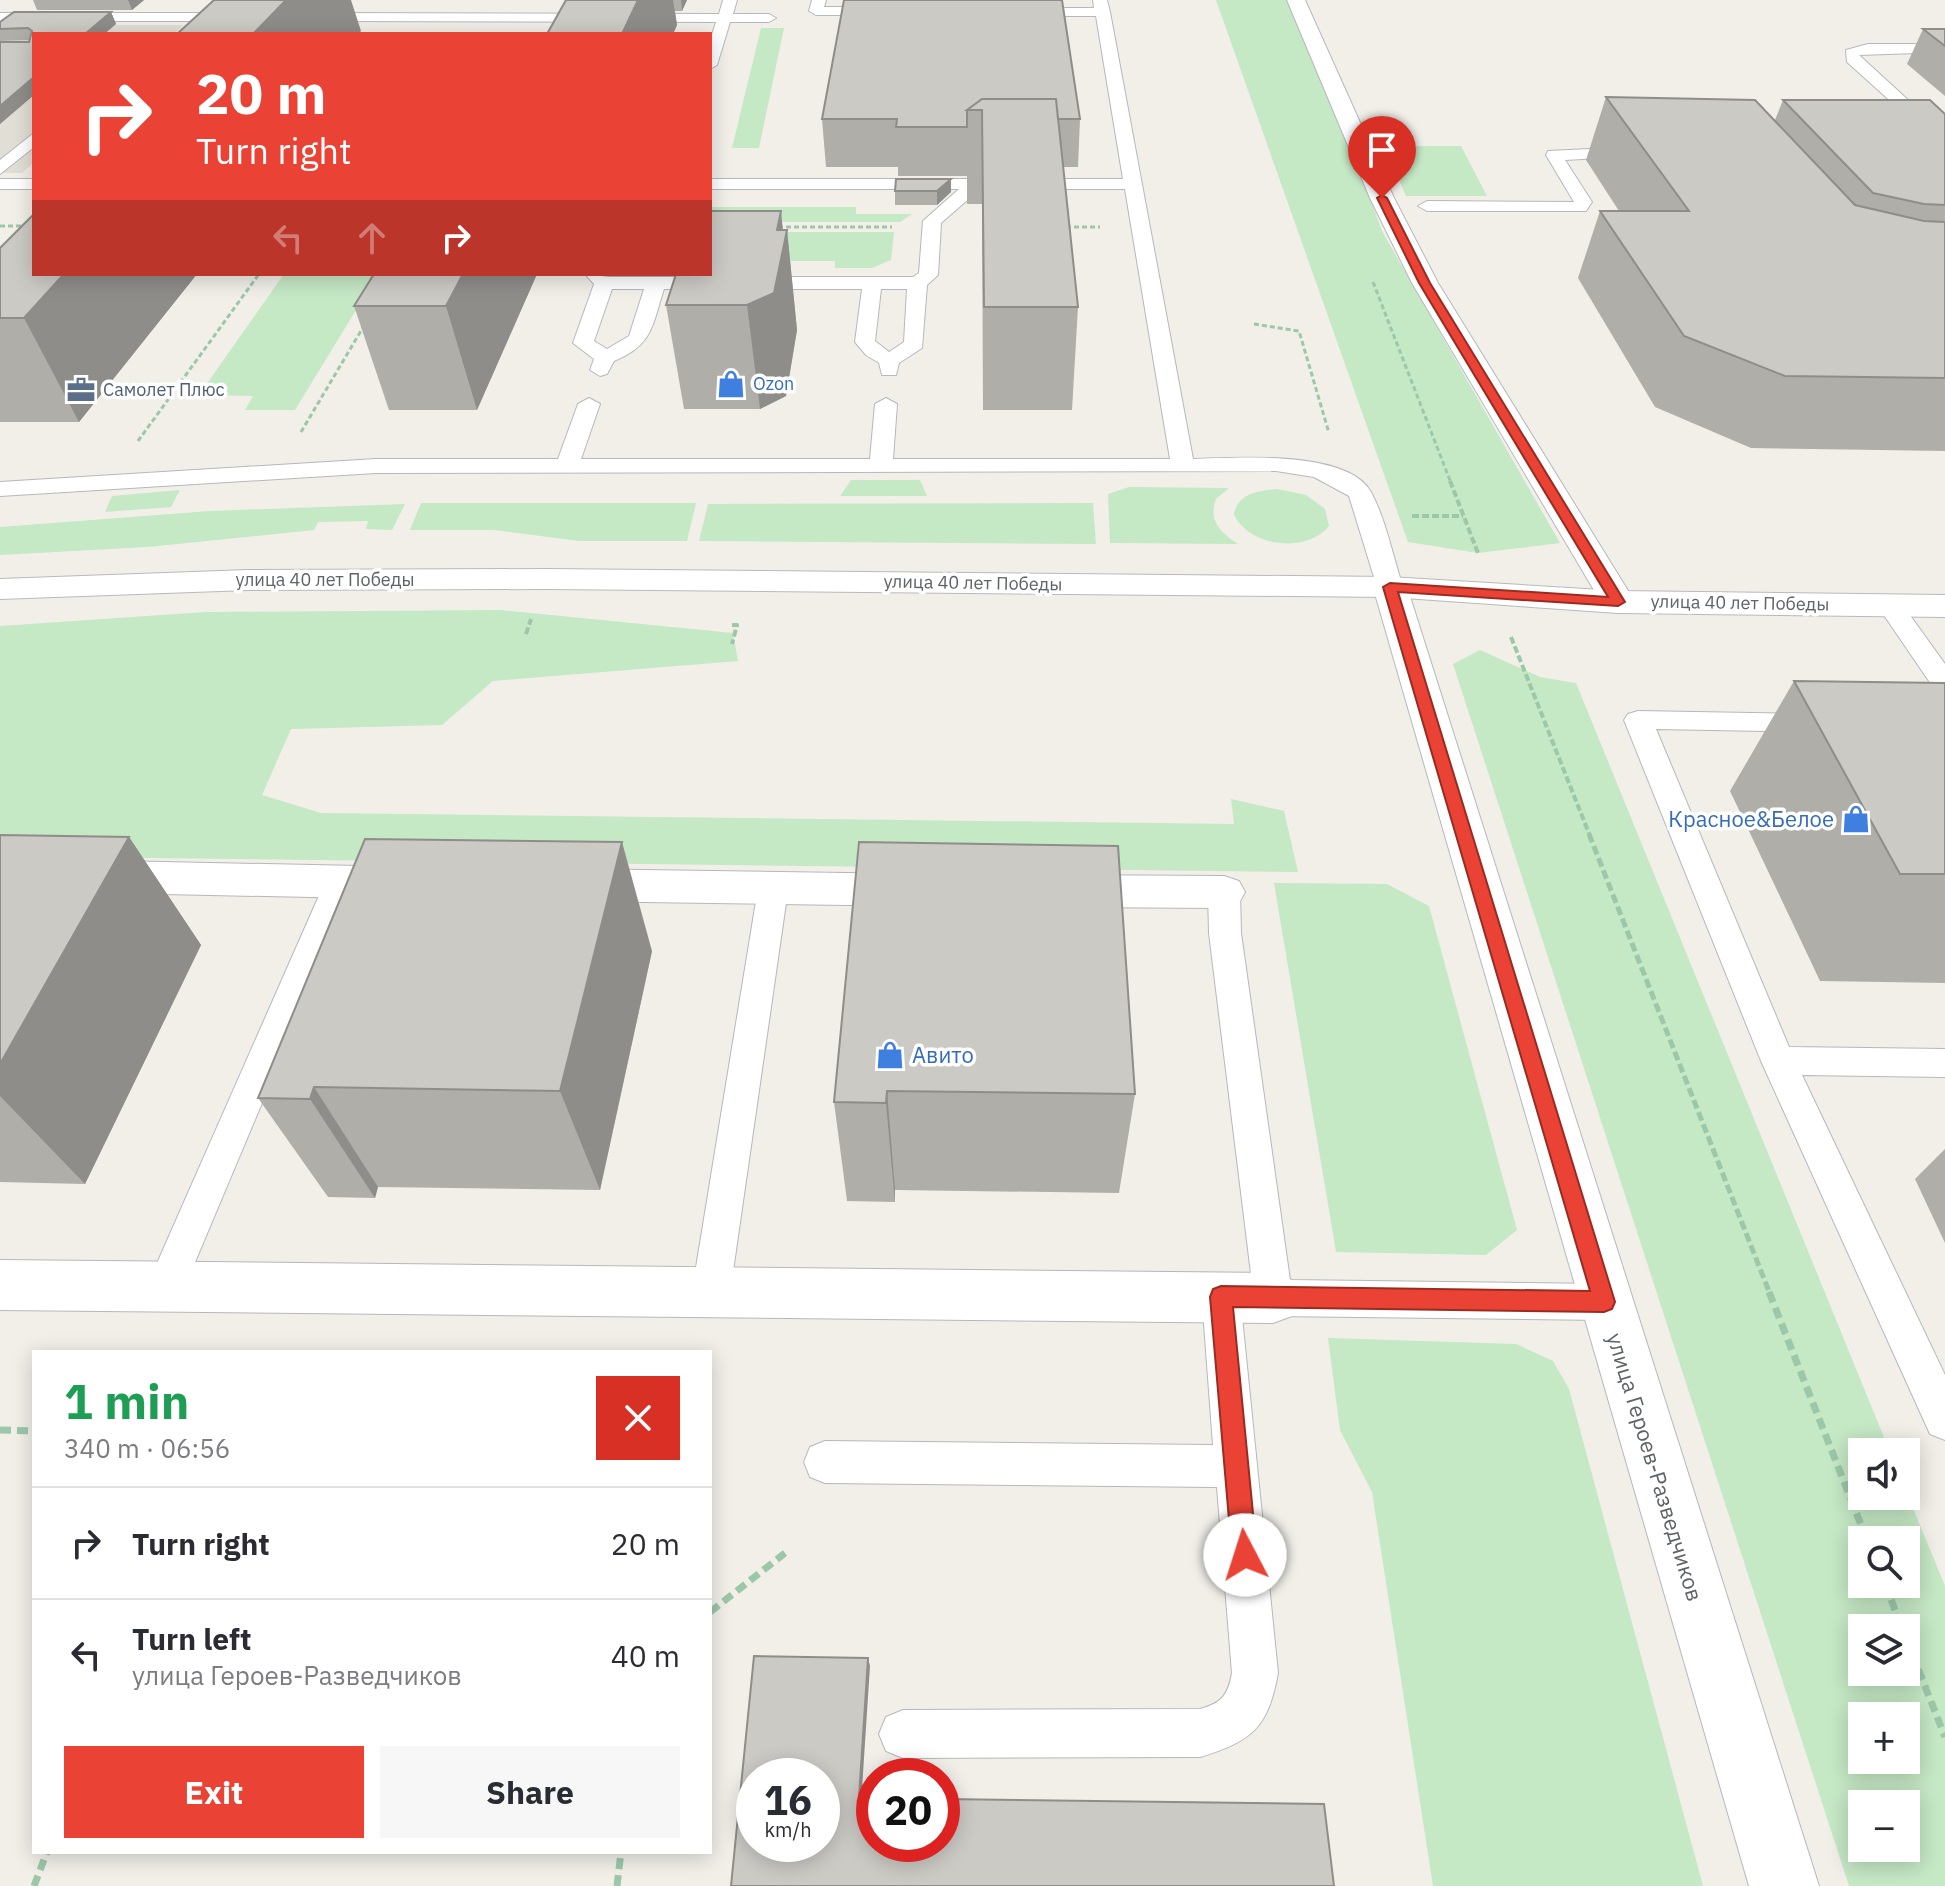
<!DOCTYPE html>
<meta charset="utf-8">
<style>
:root{--surface:#fff;--page:#f7f7f7;--text:#2b2b33;--muted:#7c7c81;--line:#e1e1e2;--accent:#ea4335}
body{margin:0;font-family:"IBM Plex Sans",sans-serif;background:var(--page);color:var(--text);height:100vh;display:flex;flex-direction:column;font-size:30px;white-space:nowrap}
*{box-sizing:border-box;margin:0}
p{font-size:26px;color:var(--muted)}
.icon{flex:none;width:44px;height:44px;fill:none;stroke:currentColor;stroke-width:2;stroke-linecap:round;stroke-linejoin:round}
.map{position:relative;flex:1;overflow:hidden}
.panel{position:absolute;left:32px;top:1350px;width:680px;height:504px;display:flex;flex-direction:column;background:var(--surface);border-radius:0px;box-shadow:0 4px 20px #0003}
.panel>*{flex:none}
.top-card{position:absolute;left:32px;top:32px;width:680px;height:244px;border-radius:0px;box-shadow:0 4px 20px #0003;background:#ea4335;color:#fff;overflow:hidden}
.fabs{position:absolute;left:1848px;top:1438px;display:grid;gap:16px}
.fabs a{display:grid;place-items:center;width:72px;height:72px;border-radius:0px;background:var(--surface);box-shadow:0 4px 20px #0003;font-size:40px}
.speed{position:absolute;left:736px;top:1758px;display:flex;gap:16px;font-size:40px;font-weight:700;text-align:center}
.speed>*{display:grid;place-content:center;width:104px;height:104px;border-radius:50%;background:var(--surface);box-shadow:0 4px 20px #0003;line-height:1}
.speed small{font-size:20px;font-weight:400}
.speed .limit{border:12px solid #d22;background:#fff;color:#111}
.pin{position:absolute;display:grid;place-items:center;width:68px;height:68px;color:#fff;margin:-82px -34px;border-radius:50% 50% 50% 0;rotate:-45deg;box-shadow:0 0 8px #0007}
.pin .icon{rotate:45deg}
.me{position:absolute;width:88px;margin:-44px;rotate:355deg;stroke-linejoin:round;filter:drop-shadow(0 0 6px #0008)}
.turn{display:flex;align-items:center;gap:28px;height:168px;padding:0 32px;font-size:36px}
.turn .icon{width:104px;height:104px;stroke-width:2.5}
.turn b{display:block;font-size:56px;line-height:68px}
.lanes{display:flex;align-items:center;height:76px;padding:0 32px;background:#0003;justify-content:center;gap:40px;direction:ltr}
.lanes .off{opacity:.35}
.round{display:grid;place-items:center;flex:none;width:84px;height:84px;border-radius:0px;background:var(--page)}
.headline{display:flex;align-items:center;justify-content:space-between;height:136px;padding:0 32px}
h1{font-size:48px;font-weight:700;line-height:60px;color:#1e9e55}
.primary-button{display:flex;gap:16px;margin-top:auto;padding:16px 32px}
.primary-button a{flex:1;height:92px;border-radius:0px;background:var(--accent);color:#fff;font-size:32px;font-weight:700;line-height:92px;text-align:center}
.primary-button a+a{background:var(--page);color:var(--text)}
ul{padding:0;list-style:none}
li{display:flex;align-items:center;gap:24px;height:112px;padding:0 32px;border-top:2px solid var(--line)}
li div{flex:1}
li b{display:block;font-size:30px}
li em{font-style:normal}
.map>svg:first-child{display:block}
.education{fill:#e1ded6}
.green{fill:#c5e8c5;fill-rule:evenodd}
.lines{fill:none;stroke-linecap:round;stroke-linejoin:round}
.lane-casing{stroke:#b5b8bc;stroke-width:2}
.street-casing{stroke:#b5b8bc;stroke-width:2}
.secondary-casing{stroke:#b6babf;stroke-width:2}
.path-far3{stroke:#9cc7a9;stroke-width:3;stroke-dasharray:5 3;stroke-linecap:butt}
.path-far2{stroke:#9cc7a9;stroke-width:4;stroke-dasharray:7 3;stroke-linecap:butt}
.path-far1{stroke:#9cc7a9;stroke-width:5;stroke-dasharray:9 4;stroke-linecap:butt}
.path{stroke:#9cc7a9;stroke-width:7;stroke-dasharray:11 6;stroke-linecap:butt}
.lane{fill:#fff;fill-rule:evenodd}
.street{fill:#fff;fill-rule:evenodd}
.secondary{fill:#fff;fill-rule:evenodd}
.wall{fill:#afaea9}
.shaded-wall{fill:#8f8d8a}
.building{fill:#cccac5;stroke:#8f8d8a;stroke-width:2;fill-rule:evenodd}
.route{fill:#ea4335;stroke:#982c22;stroke-width:2}
.labels{text-anchor:middle;stroke-width:7;stroke-linejoin:round;paint-order:stroke}
.far-shop-label{font-size:18px;fill:#366cbe;stroke:#fff;text-anchor:start}
.far-service-label{font-size:18px;fill:#4e5e75;stroke:#fff;text-anchor:start}
.far-street-label{font-size:18px;fill:#5f6368;stroke:#fff}
.shop-label{font-size:22px;fill:#366cbe;stroke:#fff;text-anchor:end}
.street-label{font-size:22px;fill:#5f6368;stroke:#fff}
</style>
<div class="map">
<svg width="1945" height="1886" viewBox="0 0 1945 1886">
<rect width="100%" height="100%" fill="#f1efe8"/>
<path class="education" d="M0 25H183L174 34H34V162L22 173H0Z"/>
<path class="green" d="M1216 0H1299L1382 231 1560 543 1478 553 1408 542Z
M761 28H784L759 148H732Z
M1384 146H1461L1487 196H1406Z
M710 207H856V214H912L900 222H710Z
M710 232H894L891 260 872 268H835V261H710Z
M284 274H378L295 410H245L253 396 199 395Z
M851 480H920L927 496H840Z
M1129 487 1229 488 1216 499C1208 521 1220 532 1238 544L1110 543 1108 494Z
M1277 489 1306 495 1325 509 1329 526C1306 554 1250 547 1234 515 1237 493 1259 491 1277 489Z
M180 490 171 507 105 512 112 496Z
M421 503H696L687 541H579L494 530H410Z
M1093 503 1096 544 699 541 708 504Z
M405 504 392 530 366 529 368 521 318 522 314 530 148 547 0 555V527L210 511Z
M500 610 733 633 738 661 493 681 442 725 291 729 262 795 321 813 1234 824 1231 799 1284 811 1298 872 71 857 0 861V626L206 612Z
M1480 650 1540 677 1576 683 1890 1452H1862V1496H1906V1491L1945 1586V1886H1849L1453 664ZM1862 1540H1906V1584H1862ZM1862 1628H1906V1672H1862ZM1862 1716H1906V1760H1862ZM1862 1804H1906V1848H1862Z
M1274 883 1387 884 1429 906 1517 1230 1486 1255 1336 1252Z
M1328 1338 1516 1344 1553 1361 1569 1389 1703 1886H1433L1372 1492 1340 1430Z"/>
<g class="lines">
<defs>
<path id="lane" d="M723 0H737L733 14H769L776 18 769 22H730L717 65 710 69V41L716 22 315 21 308 17 315 13 719 14Z
M812 0H826L824 7H885L892 11 885 15H816L809 11Z
M1093 0H1107L1110 12 1193 459C1235 458 1347 449 1371 492 1386 520 1393 557 1403 587L1399 592 1390 595 1377 587 1349 496 1314 477 1276 471 376 473 0 496V482L376 459H558L578 404 589 398 600 404 581 459H870L875 404 886 398 897 404 893 459H1170L1125 189H980L941 223 938 275 927 285 922 348 899 363 896 375H882L879 363 866 355 855 342 862 289H664C652 326 653 345 614 361L607 374 600 376 590 370 594 359 573 343 594 284 585 274 609 277H913L919 273 923 221 959 189H710V179H1123L1096 16H1020L1013 12 1020 8H1094ZM612 289H644L629 336 607 349 594 341ZM881 289H907L904 342 889 352 875 341Z
M0 13H237L244 17 237 21H0Z
M1868 44H1945V52L1859 55 1919 110 1945 119V129L1907 116 1847 62 1846 50Z
M34 133V147L0 174V160Z
M1631 147 1639 152 1637 156 1565 160 1592 202 1586 211H1427L1418 206 1427 201 1574 202 1546 155 1548 151Z
M0 179H34V189H0Z
M1890 597 1899 600 1945 664V693L1935 690 1877 605Z
M1638 711 1814 714 1824 716 1828 723 1824 730 1814 732 1656 729 1789 1047 1945 1049V1077L1802 1075 1945 1375V1440L1930 1434 1761 1061 1624 720 1628 714Z
M340 871 351 874 355 882 185 1286 180 1299 166 1304 152 1299 147 1286 325 882 329 874Z
M773 878 784 881 788 889 730 1292 725 1305 711 1310 697 1305 692 1292 758 889 762 881Z
M1224 880 1235 884 1240 892 1241 933 1290 1280 1604 1284 1618 1289 1623 1302 1618 1315 1604 1320 1273 1316 1259 1311 1254 1298 1209 933 1208 892 1213 884Z
M1221 1279 1235 1284 1240 1297 1278 1673C1268 1728 1252 1741 1200 1757L903 1758 886 1751 879 1734 886 1717 903 1710 1200 1709C1222 1703 1228 1695 1232 1673L1217 1487 825 1483 810 1477 804 1462 810 1447 825 1441 1213 1445 1202 1297 1207 1284Z"/>
<path id="street" d="M1287 0H1305L1394 198 1438 283 1635 602 1630 610 1618 613 1606 610 1601 602 1412 283 1370 198Z
M1390 577 1402 580 1407 587 1819 1886H1749L1373 587 1378 580Z
M117 861 406 867 421 872 427 883 421 894 406 899 117 893 0 897V865Z
M575 869 914 874 929 879 935 890 929 901 914 906 575 901 560 896 554 885 560 874Z
M1063 875 1224 876 1239 881 1245 892 1239 903 1224 908 1063 907 1048 902 1042 891 1048 880Z
M0 1260 1273 1273 1292 1280 1300 1298 1292 1316 1273 1323 0 1310Z"/>
<path id="secondary" d="M546 569 1390 577 1618 591 1945 595V617L1618 613 1390 597 546 589 248 590 0 599V579L248 570Z"/>
</defs>
<use href="#lane" class="lane-casing"/>
<use href="#street" class="street-casing"/>
<use href="#secondary" class="secondary-casing"/>
<path class="path-far3" d="M0 226H34
M778 227H892
M1066 227H1100
M1373 282 1451 483
M1254 324 1299 331 1329 433
M301 432 365 324
M138 441 259 274"/>
<path class="path-far2" d="M1450 481 1478 553
M1412 516H1463
M732 625H737L732 644
M526 634 531 619
M1511 637 1590 836"/>
<path class="path-far1" d="M1589 834 1770 1294"/>
<path class="path" d="M1769 1292 1867 1540
M0 1430 34 1431
M1885 1584 1902 1628
M710 1612 785 1553
M1906 1638 1945 1737
M34 1886 47 1852
M617 1886 621 1852"/>
<use href="#lane" class="lane"/>
<use href="#street" class="street"/>
<use href="#secondary" class="secondary"/>
</g>
<path class="wall" d="M33 0H144L132 10H37Z
M566 0H687L682 11H675L677 25 673 34H547Z
M844 0 1080 119 1078 167H1063L1078 307 1072 410H983L982 204H967V176H898V167H826L822 119Z
M111 12 116 24 0 124V42H29V40L0 41V22Z
M1923 29H1945V96L1907 64Z
M1606 97 1775 120 1783 100 1945 114V451L1751 448 1655 407 1578 278 1600 211H1619L1586 160Z
M951 179V192L937 205H895V191Z
M783 230H787L797 330 786 396 760 409H684L666 305Z
M0 248 34 274H197L79 422H0Z
M374 274H537L477 410H389L354 306Z
M1794 681 1945 683V983L1820 981 1730 791Z
M0 835 129 837 201 945 85 1184 0 1182Z
M859 842 1135 1094 1119 1193 895 1190V1202L847 1201 834 1102Z
M652 951 600 1190 378 1187 375 1198 328 1197 258 1098Z
M1945 1149V1243L1915 1179Z"/>
<path class="shaded-wall" d="M128 0H144L132 10Z
M286 0H351L361 31 358 34H253Z
M638 0H673L677 25 673 34H622Z
M681 0H687L682 11Z
M111 12 116 24 104 34H85Z
M34 77V95L0 124V106Z
M951 179V192L937 205V191Z
M781 211 784 243 787 230 797 330 786 396 760 409 747 305Z
M64 274H197L79 422 24 318Z
M463 274H537L477 410 446 306Z
M129 837 201 945 85 1184 0 1096V1064Z
M622 842 652 951 600 1190 560 1091Z
M314 1087 378 1187 375 1198 310 1099Z
M887 1091 895 1190V1202L886 1103Z
M868 1658 870 1666 861 1804 859 1798Z"/>
<path class="building" d="M214 0H286L253 34H177Z
M566 0H638L622 34H547Z
M844 0H1062L1080 119H1058L1056 99H982L967 110V127H896L897 119H822Z
M14 12H111L85 34H34V77L0 106V42H29L32 31 28 28 0 29V22Z
M1923 29H1945V46Z
M1606 97 1755 100 1855 205 1924 221 1945 222V378L1785 376 1684 336 1600 211H1689Z
M982 99H1056L1078 307H984L982 110H967Z
M1783 100H1930L1945 114V205L1924 204 1873 193Z
M896 179H951L937 191H895Z
M710 211H781L777 230H787L774 293 747 305H666L676 274H710Z
M34 214V274H64L24 318H0V248Z
M374 274H463L446 306H354Z
M1794 681 1945 683V874H1900Z
M0 835 129 837 0 1064Z
M365 839 622 842 560 1091 314 1087 310 1099 258 1098Z
M859 842 1118 846 1135 1094 887 1091 886 1103 834 1102Z
M754 1656 868 1658 859 1798H874V1844H942V1799L1324 1804 1334 1886H731ZM754 1776H822V1844H754Z"/>
<path class="route" d="M1382 195 1387 198 1430 283 1625 602 1618 606 1398 592 1615 1302 1612 1309 1604 1312 1233 1307 1257 1555 1254 1563 1245 1567 1236 1563 1232 1555 1210 1297 1213 1289 1221 1286 1590 1291 1383 587 1390 583 1608 597 1419 283 1377 198Z"/>
<defs>
<symbol id="shop-bare" viewBox="-9 -9 18 18"><path d="M-5-2.5h2.3a2.7 3.5 0 0 1 5.4 0H5L5.5 6h-11ZM-1.5-2.5h3a1.5 2.3 0 0 0-3 0Z" fill="#3f7fe0" stroke="#fff" stroke-width="2.5" paint-order="stroke"/></symbol>
<symbol id="office-bare" viewBox="-9 -9 18 18"><path d="M-6-3h4V-5.5h4V-3h4V5H-6ZM-1-4.5V-3h2v-1.5ZM-6 0V1H6V0Z" fill="#5c6f8a" stroke="#fff" stroke-width="2.5" paint-order="stroke"/></symbol>
</defs>
<g fill-rule="evenodd">
<use href="#shop-bare" x="711" y="364" width="40" height="40"/>
<use href="#office-bare" x="61" y="370" width="40" height="40"/>
<use href="#shop-bare" x="1836" y="799" width="40" height="40"/>
<use href="#shop-bare" x="870" y="1035" width="40" height="40"/>
</g>
<g class="labels">
<g class="far-shop-label">
<text x="753" y="390">Ozon</text>
</g>
<g class="far-service-label">
<text x="103" y="396">Самолет Плюс</text>
</g>
<g class="far-street-label">
<text x="325" y="586">улица 40 лет Победы</text>
<text transform="translate(973 583) rotate(1)" y="6">улица 40 лет Победы</text>
<text transform="translate(1740 603) rotate(1)" y="6">улица 40 лет Победы</text>
</g>
<g class="shop-label">
<text x="1834" y="827">Красное&amp;Белое</text>
<text x="912" y="1063" text-anchor="start">Авито</text>
</g>
<g class="street-label">
<text transform="translate(1655 1467) rotate(73)" y="8">улица Героев-Разведчиков</text>
</g>
</g>
</svg>
<div class="fabs">
<a><svg class="icon" aria-label="sound" viewBox="0 0 24 24"><path d="M4 9h4l5-4v14l-5-4H4zM17 9q2 3 0 6"/></svg></a>
<a><svg class="icon" aria-label="search" viewBox="0 0 24 24"><circle cx="10" cy="10" r="6"/><path d="M15 15l6 6"/></svg></a>
<a><svg class="icon" aria-label="layers" viewBox="0 0 24 24"><path d="M12 4l9 5-9 5-9-5zM3 14l9 5 9-5"/></svg></a>
<a>+</a>
<a>−</a>
</div>
<div class="speed"><div>16<small>km/h</small></div><div class="limit">20</div></div>
<div class="pin" style="left:1382px;top:198px;background:#d93025"><svg class="icon" aria-label="arrive" viewBox="0 0 24 24"><path d="M6 21V4h12l-3 4 3 4H6"/></svg></div>
<svg class="me" style="left:1245px;top:1555px" viewBox="-20 -20 40 40"><circle r="19" fill="#fff"/><path d="M0-13L10 11 0 6-10 11z" fill="#ea4335"/></svg>
<div class="top-card">
<div class="turn"><svg class="icon" aria-label="right" viewBox="0 0 24 24"><path d="M7 20v-9h11M14 6l5 5-5 5"/></svg><div><b>20 m</b>Turn right</div></div>
<div class="lanes"><svg class="icon off" aria-label="left" viewBox="0 0 24 24"><path d="M17 20v-9H6M10 6l-5 5 5 5"/></svg><svg class="icon off" aria-label="ahead" viewBox="0 0 24 24"><path d="M12 20V5M6 11l6-6 6 6"/></svg><svg class="icon" aria-label="right" viewBox="0 0 24 24"><path d="M7 20v-9h11M14 6l5 5-5 5"/></svg></div>
</div>
<section class="panel">
<div class="headline"><div><h1>1 min</h1><p>340 m · 06:56</p></div><a class="round" style="background:#d93025;color:#fff"><svg class="icon" aria-label="close" viewBox="0 0 24 24"><path d="M6 6l12 12M18 6L6 18"/></svg></a></div>
<ul>
<li><svg class="icon" aria-label="right" viewBox="0 0 24 24"><path d="M7 20v-9h11M14 6l5 5-5 5"/></svg><div><b>Turn right</b></div><em>20 m</em></li>
<li><svg class="icon" aria-label="left" viewBox="0 0 24 24"><path d="M17 20v-9H6M10 6l-5 5 5 5"/></svg><div><b>Turn left</b><p>улица Героев-Разведчиков</p></div><em>40 m</em></li>
</ul>
<div class="primary-button"><a>Exit</a><a>Share</a></div>
</section>
</div>
